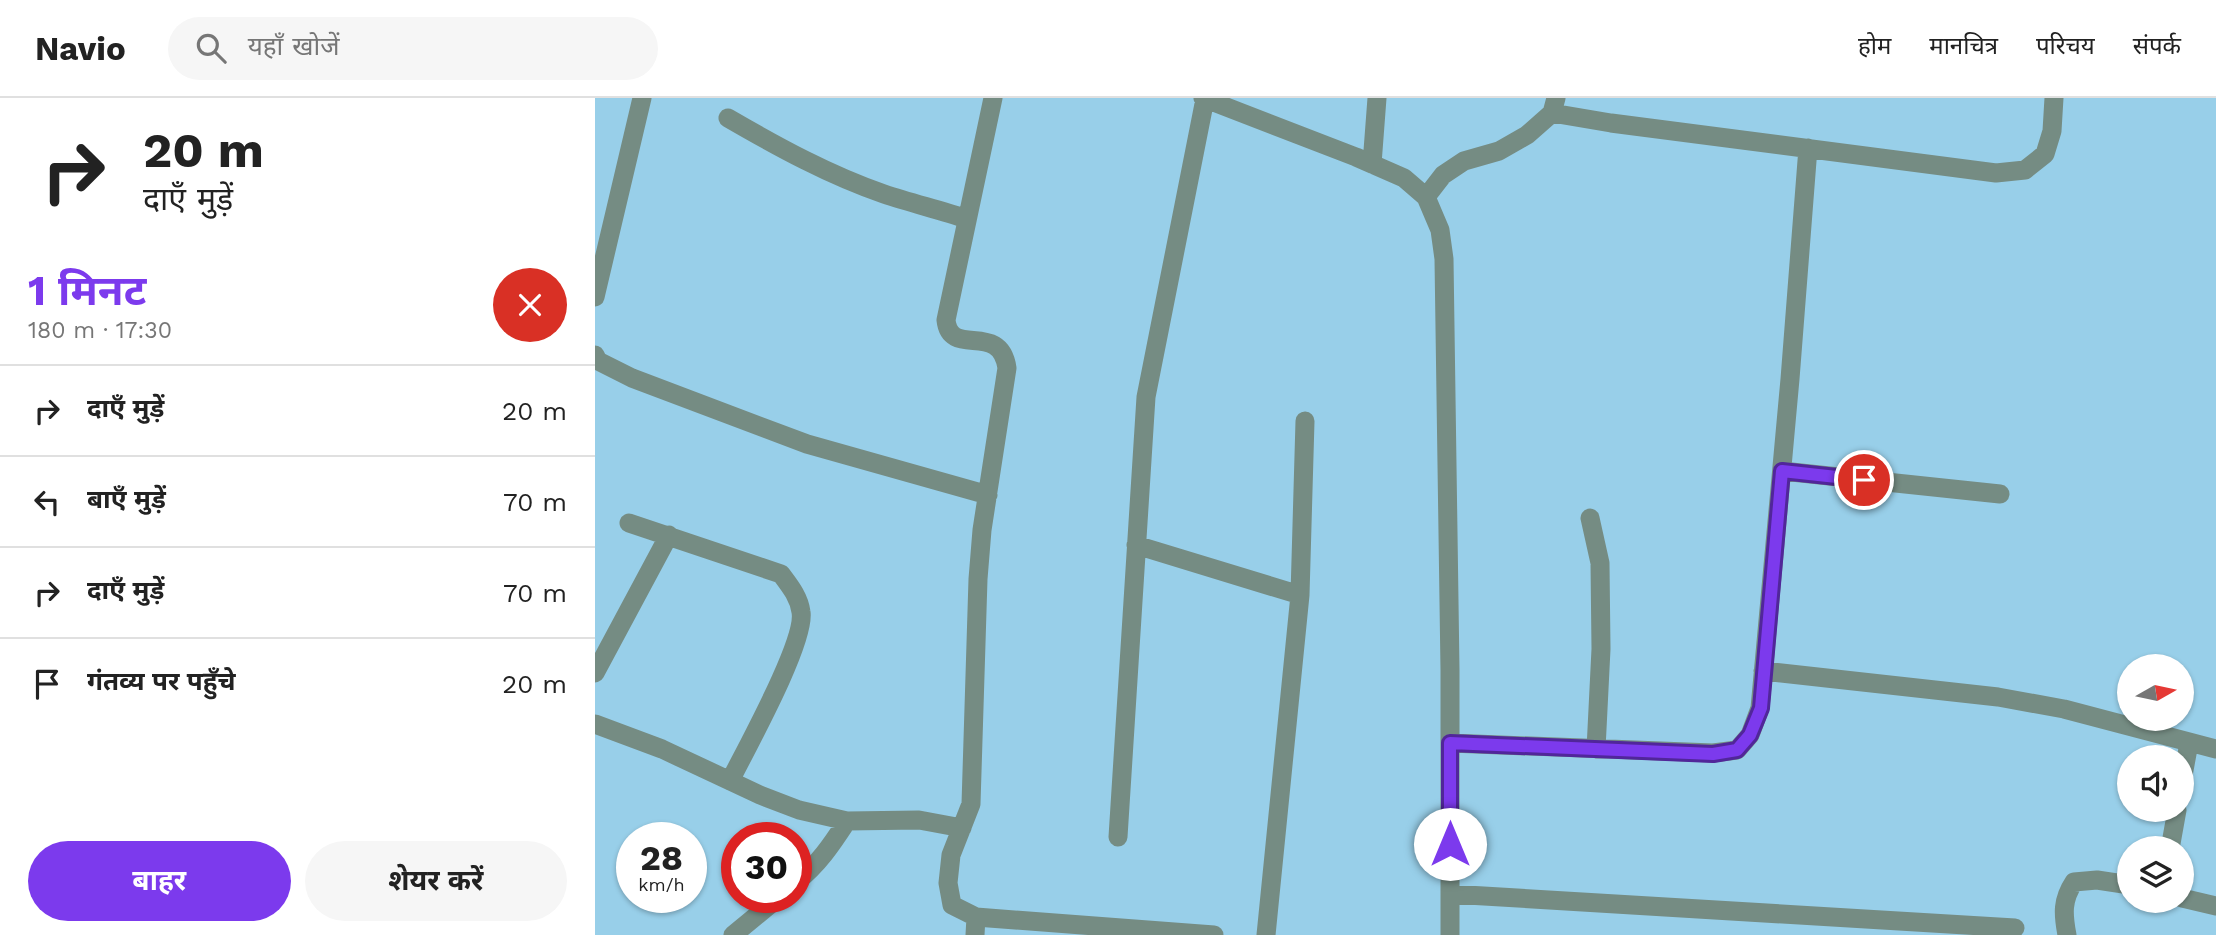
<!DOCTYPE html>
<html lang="hi">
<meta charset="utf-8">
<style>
:root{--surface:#fff;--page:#f6f6f6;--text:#222;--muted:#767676;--line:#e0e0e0;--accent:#7c3aed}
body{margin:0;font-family:"Work Sans","Noto Sans Devanagari",sans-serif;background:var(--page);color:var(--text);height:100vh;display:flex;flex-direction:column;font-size:26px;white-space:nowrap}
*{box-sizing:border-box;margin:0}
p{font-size:23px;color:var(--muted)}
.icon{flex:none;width:38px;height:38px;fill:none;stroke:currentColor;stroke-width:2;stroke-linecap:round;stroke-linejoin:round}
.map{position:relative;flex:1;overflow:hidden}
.drawer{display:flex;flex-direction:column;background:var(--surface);width:595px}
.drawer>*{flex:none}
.top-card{background:#fff;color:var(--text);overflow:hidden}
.needle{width:46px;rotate:81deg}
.tools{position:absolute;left:1522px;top:556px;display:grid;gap:14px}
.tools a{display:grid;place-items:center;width:77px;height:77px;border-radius:50%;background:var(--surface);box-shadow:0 2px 5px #0004;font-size:35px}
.speed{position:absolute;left:21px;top:724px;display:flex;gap:14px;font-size:35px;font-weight:700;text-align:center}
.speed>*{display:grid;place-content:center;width:91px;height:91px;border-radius:50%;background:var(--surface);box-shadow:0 2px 5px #0004;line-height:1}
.speed small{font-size:18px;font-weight:400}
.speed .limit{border:10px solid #d22;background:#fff;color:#111}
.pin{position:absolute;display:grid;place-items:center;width:60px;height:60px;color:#fff;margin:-30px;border:4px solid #fff;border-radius:50%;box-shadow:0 2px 7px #0007}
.me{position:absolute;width:77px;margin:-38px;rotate:0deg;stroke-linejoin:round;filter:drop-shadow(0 0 5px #0008)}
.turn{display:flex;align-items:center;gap:24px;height:147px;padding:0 28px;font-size:32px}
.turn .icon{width:91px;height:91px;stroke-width:2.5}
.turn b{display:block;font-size:49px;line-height:60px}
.round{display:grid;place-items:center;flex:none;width:74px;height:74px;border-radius:37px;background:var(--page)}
.overview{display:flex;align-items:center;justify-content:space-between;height:119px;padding:0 28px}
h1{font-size:42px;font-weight:700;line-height:52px;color:var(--accent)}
.action{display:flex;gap:14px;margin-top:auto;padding:14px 28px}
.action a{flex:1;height:80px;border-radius:42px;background:var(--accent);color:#fff;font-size:28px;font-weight:700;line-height:80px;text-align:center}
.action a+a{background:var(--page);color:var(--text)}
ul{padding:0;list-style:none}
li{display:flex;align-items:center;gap:21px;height:91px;padding:0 28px;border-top:2px solid var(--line)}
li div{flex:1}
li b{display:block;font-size:26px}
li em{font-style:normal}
header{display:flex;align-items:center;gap:42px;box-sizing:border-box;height:98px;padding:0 35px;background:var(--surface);border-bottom:2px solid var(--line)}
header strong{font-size:33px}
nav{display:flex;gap:38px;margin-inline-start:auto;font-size:24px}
.search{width:490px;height:63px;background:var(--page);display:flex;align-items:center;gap:18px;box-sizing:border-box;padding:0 24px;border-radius:38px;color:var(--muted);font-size:26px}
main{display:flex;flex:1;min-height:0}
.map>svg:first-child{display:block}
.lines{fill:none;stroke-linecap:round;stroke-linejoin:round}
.minor{stroke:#758c83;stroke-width:19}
.route-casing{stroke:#51269a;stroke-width:18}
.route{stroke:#7c3aed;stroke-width:12}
</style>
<header>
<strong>Navio</strong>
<div class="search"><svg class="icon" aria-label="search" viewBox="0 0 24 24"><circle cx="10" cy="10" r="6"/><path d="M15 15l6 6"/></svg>यहाँ खोजें</div>
<nav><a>होम</a><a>मानचित्र</a><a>परिचय</a><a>संपर्क</a></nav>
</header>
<main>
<section class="drawer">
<div class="top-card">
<div class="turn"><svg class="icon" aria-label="right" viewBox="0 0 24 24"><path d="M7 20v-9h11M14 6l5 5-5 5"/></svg><div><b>20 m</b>दाएँ मुड़ें</div></div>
</div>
<div class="overview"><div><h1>1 मिनट</h1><p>180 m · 17:30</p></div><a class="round" style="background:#d93025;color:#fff"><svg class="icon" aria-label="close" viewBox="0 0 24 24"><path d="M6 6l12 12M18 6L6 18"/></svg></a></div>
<ul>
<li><svg class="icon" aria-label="right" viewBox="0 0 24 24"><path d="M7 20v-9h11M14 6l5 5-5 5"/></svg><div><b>दाएँ मुड़ें</b></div><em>20 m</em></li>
<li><svg class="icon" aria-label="left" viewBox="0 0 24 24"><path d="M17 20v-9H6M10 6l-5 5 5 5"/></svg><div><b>बाएँ मुड़ें</b></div><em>70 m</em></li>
<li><svg class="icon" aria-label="right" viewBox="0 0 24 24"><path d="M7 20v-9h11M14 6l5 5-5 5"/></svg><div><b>दाएँ मुड़ें</b></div><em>70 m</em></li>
<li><svg class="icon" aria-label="arrive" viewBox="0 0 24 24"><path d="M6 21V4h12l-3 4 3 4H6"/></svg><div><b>गंतव्य पर पहुँचे</b></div><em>20 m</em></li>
</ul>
<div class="action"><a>बाहर</a><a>शेयर करें</a></div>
</section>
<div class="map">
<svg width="1621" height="837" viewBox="0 0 1621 837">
<rect width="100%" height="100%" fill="#98cfe9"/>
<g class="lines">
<path class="minor" d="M608 0 761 59 809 80 831 99 845 132 849 161 855 572V837
M957 15 1016 25 1401 75 1430 72 1450 56 1457 33 1459 0
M133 20C183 49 234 77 289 96 316 105 345 112 372 121
M777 66 782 0
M831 99 848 77 869 63 904 53 932 37 957 15 961 0
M0 199 47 0
M0 257 3 263 37 280 212 346 393 397
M1187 373 1405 396
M995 420 1005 465 1006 551 1001 651
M34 425 186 476C195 488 204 499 206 514 211 543 151 651 135 683
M541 447 705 497
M1168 573 1403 599 1469 611 1621 651
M0 575 74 437
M0 626 67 651 165 697 204 712 252 723
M855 645 1118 655 1142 652 1155 637 1165 610 1195 281 1213 50
M1587 683 1594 645
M523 739 551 299 610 1
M1575 751 1582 712
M201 784C223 767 237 746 252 723L324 722 367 730
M855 796 1420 830
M1587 800 1621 808
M381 819 357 807 353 785 356 757 376 706 383 481 387 432 412 270C405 222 355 261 351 222L398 0
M138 837 183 800
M380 837 381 819 619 837
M671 837 705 497 710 323
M1472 837C1468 816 1467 802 1479 784L1502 782 1535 787"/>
</g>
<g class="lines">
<defs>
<path id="route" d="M855 746V645L1118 656 1142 652 1155 637 1166 610 1187 373 1269 382"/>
</defs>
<use href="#route" class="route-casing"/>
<use href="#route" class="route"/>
</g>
</svg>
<div class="tools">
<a><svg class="needle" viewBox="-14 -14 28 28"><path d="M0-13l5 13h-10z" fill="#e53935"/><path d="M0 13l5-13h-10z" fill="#767676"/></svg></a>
<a><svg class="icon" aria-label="sound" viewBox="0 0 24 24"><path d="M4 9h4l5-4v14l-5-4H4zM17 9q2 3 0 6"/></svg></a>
<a><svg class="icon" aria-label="layers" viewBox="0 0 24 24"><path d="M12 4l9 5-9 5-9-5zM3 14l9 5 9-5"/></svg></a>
</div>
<div class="speed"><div>28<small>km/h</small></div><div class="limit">30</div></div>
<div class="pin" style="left:1269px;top:382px;background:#d93025"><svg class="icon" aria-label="arrive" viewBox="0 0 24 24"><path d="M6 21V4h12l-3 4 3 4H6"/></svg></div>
<svg class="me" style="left:855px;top:746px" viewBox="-20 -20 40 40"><circle r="19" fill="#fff"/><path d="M0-13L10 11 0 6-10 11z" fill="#7c3aed"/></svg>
</div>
</main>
